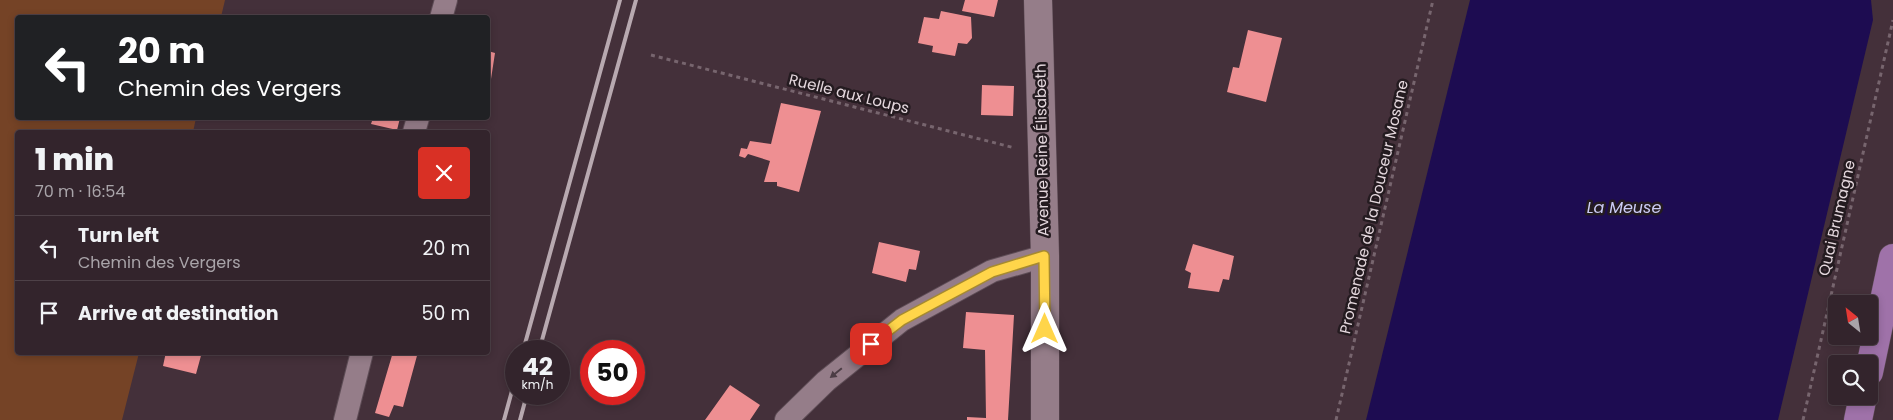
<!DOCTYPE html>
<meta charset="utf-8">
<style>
:root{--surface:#33242c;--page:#3e3038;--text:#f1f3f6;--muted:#a9a4a9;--line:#4e4148}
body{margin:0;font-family:Poppins,sans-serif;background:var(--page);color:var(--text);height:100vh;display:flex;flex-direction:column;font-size:19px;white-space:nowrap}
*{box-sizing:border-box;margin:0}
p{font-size:16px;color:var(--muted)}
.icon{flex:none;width:28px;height:28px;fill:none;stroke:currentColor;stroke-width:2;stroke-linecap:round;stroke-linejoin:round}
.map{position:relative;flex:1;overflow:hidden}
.sheet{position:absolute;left:15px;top:130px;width:475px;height:225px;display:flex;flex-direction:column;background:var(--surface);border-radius:5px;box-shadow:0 2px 8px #0003,0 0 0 1px var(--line)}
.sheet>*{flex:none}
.guide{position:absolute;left:15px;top:15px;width:475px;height:105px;border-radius:5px;box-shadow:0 2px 8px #0003,0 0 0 1px var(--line);background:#202124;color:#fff;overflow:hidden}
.needle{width:32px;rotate:330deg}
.tools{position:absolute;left:1828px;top:295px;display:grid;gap:10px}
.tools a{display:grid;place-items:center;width:50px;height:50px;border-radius:5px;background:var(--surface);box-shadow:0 2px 8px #0003,0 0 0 1px var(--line);font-size:25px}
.speed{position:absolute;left:505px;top:340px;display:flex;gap:10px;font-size:25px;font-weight:700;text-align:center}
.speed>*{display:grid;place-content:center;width:65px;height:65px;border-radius:50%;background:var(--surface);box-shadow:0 2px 8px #0003,0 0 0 1px var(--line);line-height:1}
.speed small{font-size:12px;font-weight:400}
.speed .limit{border:8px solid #d22;background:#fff;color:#111}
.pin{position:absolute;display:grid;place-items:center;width:42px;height:42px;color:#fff;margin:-21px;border-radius:10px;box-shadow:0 2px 8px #0006}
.me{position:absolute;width:55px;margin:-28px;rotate:0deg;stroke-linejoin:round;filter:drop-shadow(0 0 4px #0008)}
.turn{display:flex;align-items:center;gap:18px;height:105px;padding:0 20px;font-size:22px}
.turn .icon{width:65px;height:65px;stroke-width:2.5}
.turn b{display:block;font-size:35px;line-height:42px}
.round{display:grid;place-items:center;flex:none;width:52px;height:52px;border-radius:5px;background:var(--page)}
.head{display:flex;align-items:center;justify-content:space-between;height:85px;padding:0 20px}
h1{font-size:30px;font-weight:800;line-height:38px}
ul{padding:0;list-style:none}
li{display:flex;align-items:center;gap:15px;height:65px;padding:0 20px;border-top:1px solid var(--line)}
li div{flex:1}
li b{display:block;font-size:19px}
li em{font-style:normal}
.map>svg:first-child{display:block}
.green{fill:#754326}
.water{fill:#1d0c51}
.building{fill:#ee8f92}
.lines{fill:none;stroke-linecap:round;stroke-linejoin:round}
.minor-casing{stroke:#5e4d56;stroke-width:24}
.secondary-casing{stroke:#5e4d56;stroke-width:29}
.primary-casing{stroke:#5e4d56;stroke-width:29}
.path{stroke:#77656e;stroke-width:3;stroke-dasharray:4 4;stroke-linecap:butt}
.minor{stroke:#957d89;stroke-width:22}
.secondary{stroke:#957d89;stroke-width:28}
.primary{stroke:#9f72a9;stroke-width:28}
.rail{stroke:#b8a9b0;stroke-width:4}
.oneway{fill:#4c3d45}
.route-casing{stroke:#a68a30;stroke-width:12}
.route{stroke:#ffd54a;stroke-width:9}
.labels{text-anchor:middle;stroke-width:5;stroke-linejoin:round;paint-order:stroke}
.street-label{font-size:15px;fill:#e5d8de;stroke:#241b20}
.water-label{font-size:16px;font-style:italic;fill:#ccccf6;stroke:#241b20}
</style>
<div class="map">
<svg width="1893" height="420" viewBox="0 0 1893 420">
<rect width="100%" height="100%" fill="#44303a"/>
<path class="green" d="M0 0H225L221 17 18 18V118H196L193 132H18V352L139 353 122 420H0Z"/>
<path class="water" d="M1470 0H1871L1873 20 1778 420H1366Z"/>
<path class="building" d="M965 0H998L994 17 962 11Z
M941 11 971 17 972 38 967 44 958 43 955 56 932 52 933 46 918 43 924 17 939 19Z
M1248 30 1282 38 1266 102 1227 92 1233 67 1239 68Z
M488 51 495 53 489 92H488Z
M982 85 1014 86 1013 116 981 115Z
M781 103 821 111 799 192 777 186V182H764L770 161 748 154 745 158 739 156 741 148 747 149 750 141 771 144Z
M373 118H400L397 130 371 124Z
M879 242 920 251 916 270 909 269 906 282 872 273Z
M1193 244 1234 256 1229 280 1223 279 1219 292 1188 288 1191 273 1185 270Z
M966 312 1014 315 1008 420H967V417L986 418 985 350 963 348Z
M166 352H202L196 374 163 366Z
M393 352H418L403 407 394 405 389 417 375 413Z
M730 385 760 405 750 420H705Z"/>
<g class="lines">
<defs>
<path id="minor" d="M441 18 446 0
M414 132 418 118
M345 420 362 352
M786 420 826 381 902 320 992 271 1045 256"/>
<path id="secondary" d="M1038 0 1045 256V420"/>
<path id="primary" d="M1869 372 1893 258
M1858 420 1863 396"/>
</defs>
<use href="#minor" class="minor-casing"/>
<use href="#secondary" class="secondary-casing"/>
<use href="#primary" class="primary-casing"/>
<path class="path" d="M651 55 1015 148
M1336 420 1433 0
M1803 420 1893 20"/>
<use href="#minor" class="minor"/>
<use href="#secondary" class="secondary"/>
<use href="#primary" class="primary"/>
<path class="rail" d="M523 351 620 0
M539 351 636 0
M504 420 516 376
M520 420 527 394"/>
</g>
<defs><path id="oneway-solid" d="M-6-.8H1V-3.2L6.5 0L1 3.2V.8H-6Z" transform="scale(1.25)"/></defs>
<use class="oneway" href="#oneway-solid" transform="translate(836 373) rotate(141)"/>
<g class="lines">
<defs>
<path id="route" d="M871 344 902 320 992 272 1044 256 1045 329"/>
</defs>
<use href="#route" class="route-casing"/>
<use href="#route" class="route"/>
</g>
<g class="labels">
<g class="street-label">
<text transform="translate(849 94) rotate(14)" y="5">Ruelle aux Loups</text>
<text transform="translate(1042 150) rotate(-91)" y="5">Avenue Reine Élisabeth</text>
<text transform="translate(1374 207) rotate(-77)" y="5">Promenade de la Douceur Mosane</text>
<text transform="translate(1837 218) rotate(-77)" y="5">Quai Brumagne</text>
</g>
<g class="water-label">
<text x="1624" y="213">La Meuse</text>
</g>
</g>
</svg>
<div class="tools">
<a><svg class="needle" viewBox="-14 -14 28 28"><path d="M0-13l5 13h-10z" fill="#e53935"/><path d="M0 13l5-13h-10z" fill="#a9a4a9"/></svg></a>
<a><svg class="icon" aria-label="search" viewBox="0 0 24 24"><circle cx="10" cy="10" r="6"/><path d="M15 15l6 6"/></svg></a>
</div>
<div class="speed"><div>42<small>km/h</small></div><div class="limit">50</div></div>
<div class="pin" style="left:871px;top:344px;background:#d93025"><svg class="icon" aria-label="arrive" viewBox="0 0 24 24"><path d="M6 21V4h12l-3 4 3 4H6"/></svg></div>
<svg class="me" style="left:1045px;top:329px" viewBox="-20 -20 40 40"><path d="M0-17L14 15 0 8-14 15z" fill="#ffd54a" stroke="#fff" stroke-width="4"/></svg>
<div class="guide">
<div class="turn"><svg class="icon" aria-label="left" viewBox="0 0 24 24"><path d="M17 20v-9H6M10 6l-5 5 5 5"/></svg><div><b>20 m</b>Chemin des Vergers</div></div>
</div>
<section class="sheet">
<div class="head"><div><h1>1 min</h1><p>70 m · 16:54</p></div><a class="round" style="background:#d93025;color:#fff"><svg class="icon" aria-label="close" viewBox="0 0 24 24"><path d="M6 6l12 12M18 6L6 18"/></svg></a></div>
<ul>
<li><svg class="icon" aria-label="left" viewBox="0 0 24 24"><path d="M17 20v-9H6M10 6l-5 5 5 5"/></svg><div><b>Turn left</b><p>Chemin des Vergers</p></div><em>20 m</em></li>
<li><svg class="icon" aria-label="arrive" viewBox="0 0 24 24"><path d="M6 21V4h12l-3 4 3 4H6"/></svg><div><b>Arrive at destination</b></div><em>50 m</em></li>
</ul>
</section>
</div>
